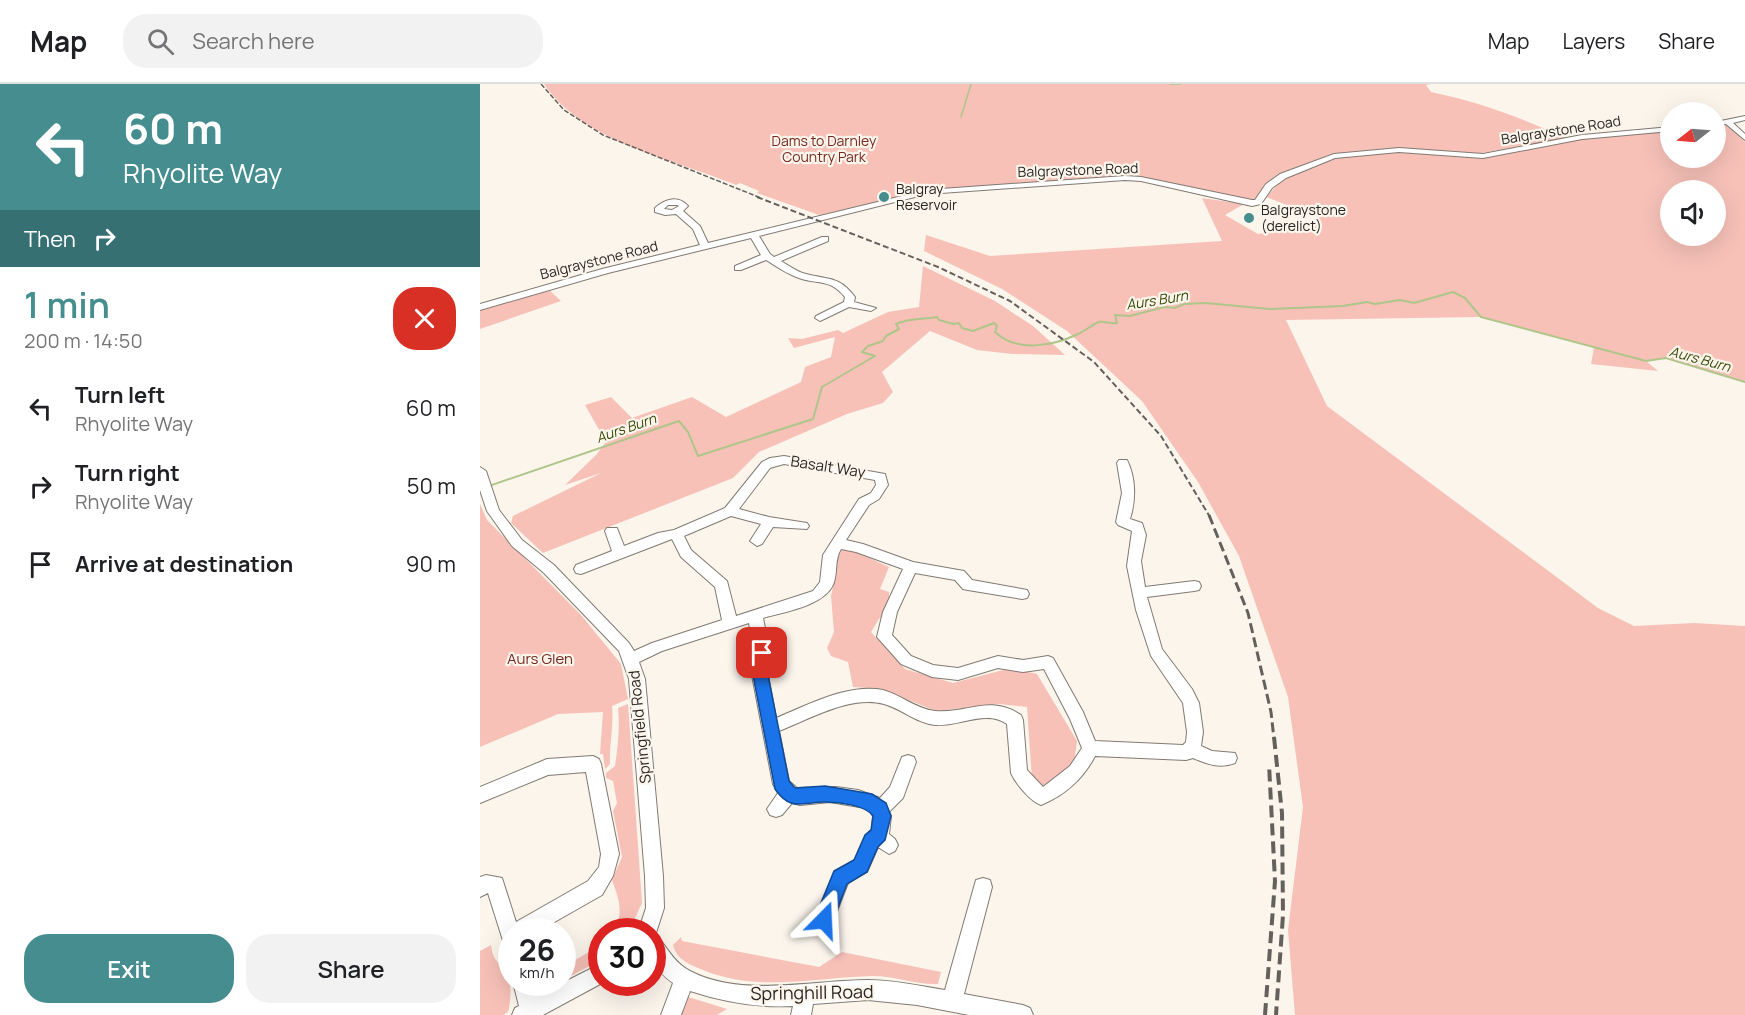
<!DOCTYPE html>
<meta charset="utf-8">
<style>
:root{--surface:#fff;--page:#f2f2f2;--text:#202124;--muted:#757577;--line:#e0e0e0;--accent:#458d8f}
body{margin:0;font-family:Manrope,sans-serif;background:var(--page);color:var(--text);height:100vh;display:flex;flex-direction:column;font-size:22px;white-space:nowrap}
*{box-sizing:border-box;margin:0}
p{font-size:20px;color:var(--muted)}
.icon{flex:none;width:33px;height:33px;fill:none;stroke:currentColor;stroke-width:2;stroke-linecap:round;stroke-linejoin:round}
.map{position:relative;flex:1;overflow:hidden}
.side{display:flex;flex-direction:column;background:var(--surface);width:480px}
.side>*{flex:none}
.top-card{background:#458d8f;color:#fff;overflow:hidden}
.needle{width:39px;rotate:253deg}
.tools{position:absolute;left:1180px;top:18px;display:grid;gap:12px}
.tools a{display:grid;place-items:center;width:66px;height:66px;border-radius:50%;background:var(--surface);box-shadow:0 6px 24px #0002;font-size:30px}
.speed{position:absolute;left:18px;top:834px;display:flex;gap:12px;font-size:30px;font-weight:700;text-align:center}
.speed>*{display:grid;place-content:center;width:78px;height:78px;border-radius:50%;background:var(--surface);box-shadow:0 6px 24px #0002;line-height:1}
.speed small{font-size:15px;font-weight:400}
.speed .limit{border:9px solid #d22;background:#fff;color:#111}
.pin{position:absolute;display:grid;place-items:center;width:51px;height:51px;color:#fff;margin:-26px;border-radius:12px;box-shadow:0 3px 9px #0006}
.me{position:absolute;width:66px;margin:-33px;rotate:21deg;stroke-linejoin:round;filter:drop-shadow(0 0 4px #0008)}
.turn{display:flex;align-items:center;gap:21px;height:126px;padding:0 24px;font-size:27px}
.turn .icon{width:78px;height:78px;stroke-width:2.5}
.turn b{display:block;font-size:42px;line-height:51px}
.then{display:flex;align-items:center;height:57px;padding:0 24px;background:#0003;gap:12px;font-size:22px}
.round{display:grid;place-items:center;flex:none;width:63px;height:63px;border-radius:24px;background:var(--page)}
.headline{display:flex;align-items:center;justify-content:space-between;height:102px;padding:0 24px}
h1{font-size:36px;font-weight:600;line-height:45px;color:var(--accent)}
.button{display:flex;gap:12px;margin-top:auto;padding:12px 24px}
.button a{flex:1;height:69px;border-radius:24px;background:var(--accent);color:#fff;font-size:24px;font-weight:600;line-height:69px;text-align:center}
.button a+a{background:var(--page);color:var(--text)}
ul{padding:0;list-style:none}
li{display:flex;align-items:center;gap:18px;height:78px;padding:0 24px}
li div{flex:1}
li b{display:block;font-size:22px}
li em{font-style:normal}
header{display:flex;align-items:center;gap:36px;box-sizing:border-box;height:84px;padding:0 30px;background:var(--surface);border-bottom:2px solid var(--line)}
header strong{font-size:28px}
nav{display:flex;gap:33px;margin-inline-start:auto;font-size:21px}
.search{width:420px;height:54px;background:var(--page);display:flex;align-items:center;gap:15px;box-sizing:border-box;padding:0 21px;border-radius:24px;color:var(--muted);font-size:22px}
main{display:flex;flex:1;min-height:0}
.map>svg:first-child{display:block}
.green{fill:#f7c1b8;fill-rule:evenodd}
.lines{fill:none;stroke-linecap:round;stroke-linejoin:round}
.stream-far1{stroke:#afc58a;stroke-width:1.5}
.stream{stroke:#afc58a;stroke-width:2}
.minor-casing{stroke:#807a72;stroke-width:2}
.minor{fill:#fff;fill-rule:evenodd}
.rail-far3{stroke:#64615d;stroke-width:1.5;stroke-dasharray:5 2;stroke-linecap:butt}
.rail-far2{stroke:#64615d;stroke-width:2;stroke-dasharray:6 3;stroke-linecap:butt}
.rail-far1{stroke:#64615d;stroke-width:3;stroke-dasharray:10 4.5;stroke-linecap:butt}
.rail{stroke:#64615d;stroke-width:4;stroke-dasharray:12 6;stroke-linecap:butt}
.route{fill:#1a73e8;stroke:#114b97;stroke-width:1.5}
.poi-dot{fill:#458d8f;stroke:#fbf5ec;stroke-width:2}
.labels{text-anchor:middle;stroke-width:4.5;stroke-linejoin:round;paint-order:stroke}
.far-street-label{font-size:14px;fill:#282623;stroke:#fbf5ec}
.far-park-label{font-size:14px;fill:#77271f;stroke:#fbf5ec}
.far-poi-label{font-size:14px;fill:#282623;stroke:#fbf5ec;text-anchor:start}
.far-water-label{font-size:14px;font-style:italic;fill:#384a07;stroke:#fbf5ec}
.street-label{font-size:15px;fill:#282623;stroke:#fbf5ec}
.park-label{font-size:15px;fill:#77271f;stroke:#fbf5ec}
.near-street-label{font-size:18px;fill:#282623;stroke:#fbf5ec}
</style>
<header>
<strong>Map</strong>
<div class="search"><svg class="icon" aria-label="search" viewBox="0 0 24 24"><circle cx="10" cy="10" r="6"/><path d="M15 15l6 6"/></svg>Search here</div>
<nav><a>Map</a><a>Layers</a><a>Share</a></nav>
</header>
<main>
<section class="side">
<div class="top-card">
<div class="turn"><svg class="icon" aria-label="left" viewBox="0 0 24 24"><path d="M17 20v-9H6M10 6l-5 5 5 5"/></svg><div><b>60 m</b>Rhyolite Way</div></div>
<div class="then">Then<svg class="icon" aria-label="right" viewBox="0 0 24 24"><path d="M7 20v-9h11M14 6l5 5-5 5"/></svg></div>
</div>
<div class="headline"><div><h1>1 min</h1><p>200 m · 14:50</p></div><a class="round" style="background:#d93025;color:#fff"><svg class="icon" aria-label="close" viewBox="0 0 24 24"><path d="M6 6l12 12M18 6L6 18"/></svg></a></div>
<ul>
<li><svg class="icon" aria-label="left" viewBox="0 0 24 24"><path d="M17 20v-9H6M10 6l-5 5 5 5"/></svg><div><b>Turn left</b><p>Rhyolite Way</p></div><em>60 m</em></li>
<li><svg class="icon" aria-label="right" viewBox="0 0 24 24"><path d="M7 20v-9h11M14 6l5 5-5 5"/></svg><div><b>Turn right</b><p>Rhyolite Way</p></div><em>50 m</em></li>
<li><svg class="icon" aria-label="arrive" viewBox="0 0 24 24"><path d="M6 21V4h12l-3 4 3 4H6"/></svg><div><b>Arrive at destination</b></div><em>90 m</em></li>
</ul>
<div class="button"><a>Exit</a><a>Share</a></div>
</section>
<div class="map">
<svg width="1265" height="931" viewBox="0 0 1265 931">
<rect width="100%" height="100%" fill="#fbf5ec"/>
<path class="green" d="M64 0H951L946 1 951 8C1002 19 1037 32 1085 54L997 70 911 64 851 70 800 90 773 117 666 94 458 106 339 131 277 109 279 107 260 99 256 101C194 75 104 59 64 0Z
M1247 40 1265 58V298L1186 274 1166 277 1178 287 1111 280 1114 263 1001 233 806 236 847 322 1118 524 1154 542 1214 539 1265 542V931H815L808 846 823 723 808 613 759 472 718 398 662 317 587 247 522 205 444 167 446 151 510 172 742 157 722 114 764 120 745 131 778 150 825 142 838 133 786 113 804 94 853 75 916 67 1002 74 1103 55 1191 46V74H1236V41ZM1191 106H1236V152H1191Z
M443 182 515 217 553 242 585 271 532 270 497 266 450 247 402 288 413 308 403 319 367 330 279 368 253 394 63 469 31 439 33 432 121 389 85 401 116 371 126 358 105 321 131 313 152 334 212 313 246 333 321 298 325 283 351 273 355 253 314 264 308 254 322 255 358 246 363 249 408 228 439 223Z
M69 206 81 217 0 245V227Z
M0 420 7 436 101 531 141 580 148 615 132 622C134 643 129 660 130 680L125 685 123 670H120L123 628 78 630 0 663Z
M366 463 409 483 400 505 409 508V527L399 535 391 548 425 585 473 599 531 584 557 590 597 657 594 680 560 704 552 695 547 623 519 620 456 627 401 605 373 603 368 578 351 572 347 564 354 548 351 512 359 473 361 467Z
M148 620 162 819 149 847H134C144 829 139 815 132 796L142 773 133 727 137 719 133 697 126 694V689L135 682C138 662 140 643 138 624Z
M201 853 202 857 339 883 362 868 461 888 458 900C436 901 415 892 393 892 336 893 279 909 223 886 210 881 197 876 193 861Z
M11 861C13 877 18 877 27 889 32 897 31 918 28 928L23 931H0V867Z
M121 861V876L83 896V883Z
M205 912 247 925 237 931H200Z"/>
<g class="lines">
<path class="stream-far1" d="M690 0H701
M481 33 491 0"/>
<path class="stream" d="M0 405 199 337 208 348 218 372 333 335 342 303 395 272 382 268 388 262 403 257 406 252 419 245 416 240C432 233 440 236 457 233L459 236 473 240 479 239 482 244 493 247 514 239 517 242 515 248C537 269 573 262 598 250 605 247 613 240 619 238 623 237 631 240 637 239L635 231 650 232 684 223 695 224 704 220 726 219 789 225 863 222 887 218 895 220 920 216 934 219 973 208 985 214 1001 233 1166 277 1186 274 1265 298"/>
<defs>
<path id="minor" d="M1265 32V36L1253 39 1265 50V56L1246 40 1236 42V38Z
M1191 43V47L1102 55 1003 74 919 68 855 74 806 94 792 104 781 120 772 122 661 97 645 96 447 110 279 152 290 170 294 173 342 153H348V157L301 177C308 181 317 188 326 190 349 196 359 192 375 213L374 218 396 224 391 227 369 223 340 237 335 234 336 232 364 218 365 213C349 194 339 201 319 194 307 190 296 182 286 176L261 186H255V182L281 171 271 154 128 189 0 226V220L122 185 220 161 213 145 196 130 185 131 175 128V124C185 115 198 111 208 122L203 127 220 142 228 159 447 106 645 92 661 93 772 116H775L786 100 800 90 854 70 919 64 1003 70 1102 51ZM188 121H197L199 122 192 126 184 125Z
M304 372 405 390 408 401 399 415 389 421 366 456 383 460 433 478 484 487 492 496 547 506 549 510 547 514 542 515 488 506 483 505 475 496 435 489 417 528 412 551 431 572 453 581 478 584 518 572 543 576 568 572 573 574 603 628 615 657 703 661 706 658 707 648 703 619 671 572 656 526 647 482 652 447 638 441 636 438 642 409 637 379 639 376H647C656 394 656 416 650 435L662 439 666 451 661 477 665 503 714 497 719 498 721 502 719 506 714 507 667 513 682 565 712 605 719 619 723 648 721 662 732 667 755 669 757 674 755 679C740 685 727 680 713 674L706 676 615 672C604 694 584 712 561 721 550 717 536 700 531 689L527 640C506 625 479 643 455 641 436 639 422 625 404 620 370 611 330 635 299 647L309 697 317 704 356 703 378 706 400 714 410 703 422 673 428 671 434 673 436 678 423 714 409 728 411 732 409 750 415 755 418 761 415 767 409 770 398 763 387 788 368 799 351 843 344 845 337 843 335 836 355 787 375 776 386 751 392 745 393 732 391 727 385 724 350 718 320 721 312 719 302 731 296 733 290 731 287 725 298 709 293 700 271 586 274 569 269 539 182 567 159 578 165 595 183 792 184 824 175 852 179 854C188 866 196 880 210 887 261 914 333 896 388 896 413 896 440 902 465 906L494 803 496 796 503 794 510 796 512 803 484 910 543 921 550 924 553 931H489L437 921 388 916 333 920 331 931H311L313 922C277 924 244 918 210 907L201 931H181L193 899C169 881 172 875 172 848H158L166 824 165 792 149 595 139 567 64 489 32 462 7 427 0 406V383L6 387 19 426 42 456 74 481 149 559 154 567 172 559 242 536 235 503 201 473 192 455 101 490 96 489 94 485 96 481 132 467 125 447 127 444H137L144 462 178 449 194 446 245 424 282 378 290 374ZM304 380 395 396 396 401 391 409 379 415 343 471 340 498 333 507 256 532 247 497 211 466 204 452 251 432 281 440 270 457 277 462 282 460 293 443 327 445 329 442 327 439 289 433 259 425 290 384ZM361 465 376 468 423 485 403 528 397 553 421 580 452 593 478 596 518 584 543 588 564 585 590 635 602 664 590 682 563 703 547 686 543 636 541 631C509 610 487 630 455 627 436 625 421 611 403 606 368 599 328 621 296 634L287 586 290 569 283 534C304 528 343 522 353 501 358 490 354 476 361 465Z
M113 672 119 675 121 680 139 770 133 792 122 811 57 848H32V865L25 863 8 809 0 813V793L6 791 22 794 36 838 108 797 119 783 121 770 106 688 68 691 0 719V703L67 675Z
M122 879V898H124L63 931H32L35 924 39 922 33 898H53L57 912Z"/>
</defs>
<use href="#minor" class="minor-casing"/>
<use href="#minor" class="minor"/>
<path class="rail-far3" d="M61 0 84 26 123 51 281 114"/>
<path class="rail-far2" d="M277 113 458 183 530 217 614 278 681 352 730 433"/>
<path class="rail-far1" d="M729 431 768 529 791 628 794 655"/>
<path class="rail" d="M794 653 802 729 803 831 796 931
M785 931 795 797 789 680"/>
</g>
<path class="route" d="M282 563 288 565 290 569 287 586 309 697 315 704 345 702 392 710 406 719 411 732 405 756 398 763 387 788 367 800 351 842 344 845 337 842 334 836 354 787 374 776 385 751 391 746 393 732C386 721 358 718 345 718 322 718 311 728 295 705L272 586 277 565Z"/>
<g class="poi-dot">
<circle cx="404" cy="113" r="6"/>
<circle cx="769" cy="134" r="6"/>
</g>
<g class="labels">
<g class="far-street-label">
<text transform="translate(1081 46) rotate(-9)" y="5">Balgraystone Road</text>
<text transform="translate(598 86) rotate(-2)" y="5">Balgraystone Road</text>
<text transform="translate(119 176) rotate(-14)" y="5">Balgraystone Road</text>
</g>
<g class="far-park-label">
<text x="344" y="62">Dams to Darnley<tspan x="344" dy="16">Country Park</tspan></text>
</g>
<g class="far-poi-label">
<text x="416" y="110">Balgray<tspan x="416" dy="16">Reservoir</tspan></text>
<text x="781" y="131">Balgraystone<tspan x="781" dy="16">(derelict)</tspan></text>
</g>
<g class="far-water-label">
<text transform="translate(677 216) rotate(-9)" y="5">Aurs Burn</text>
<text transform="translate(1220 275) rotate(15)" y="5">Aurs Burn</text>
<text transform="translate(146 344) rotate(-19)" y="5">Aurs Burn</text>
</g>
<g class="street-label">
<text transform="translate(348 383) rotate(9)" y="5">Basalt Way</text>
<text transform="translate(160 643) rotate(-96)" y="5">Springfield Road</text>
</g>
<g class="park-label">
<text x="60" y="580">Aurs Glen</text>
</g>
<g class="near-street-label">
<text transform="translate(332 909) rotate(-1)" y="6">Springhill Road</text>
</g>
</g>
</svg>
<div class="tools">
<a><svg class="needle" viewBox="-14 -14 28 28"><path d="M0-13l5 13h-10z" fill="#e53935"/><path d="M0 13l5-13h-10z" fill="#757577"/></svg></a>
<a><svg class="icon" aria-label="sound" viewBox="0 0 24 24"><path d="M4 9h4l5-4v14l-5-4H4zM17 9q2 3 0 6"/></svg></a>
</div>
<div class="speed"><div>26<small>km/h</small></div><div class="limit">30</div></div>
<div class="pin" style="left:282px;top:569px;background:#d93025"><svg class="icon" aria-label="arrive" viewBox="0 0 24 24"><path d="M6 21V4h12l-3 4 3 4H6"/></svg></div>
<svg class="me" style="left:344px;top:836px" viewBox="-20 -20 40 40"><path d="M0-17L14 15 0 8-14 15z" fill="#1a73e8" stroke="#fff" stroke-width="4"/></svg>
</div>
</main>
